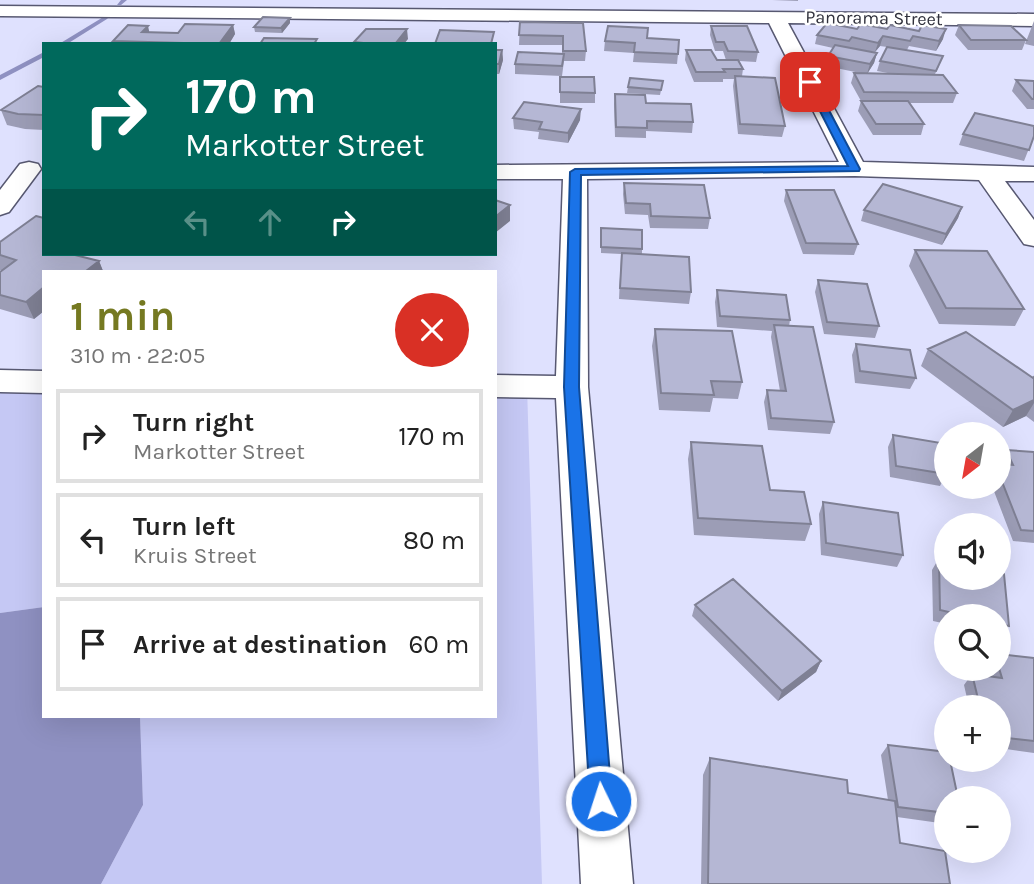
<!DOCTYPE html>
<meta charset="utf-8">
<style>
:root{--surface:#fff;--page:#f2f2f2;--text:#222;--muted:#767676;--line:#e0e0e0;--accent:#757921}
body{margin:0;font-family:Karla,sans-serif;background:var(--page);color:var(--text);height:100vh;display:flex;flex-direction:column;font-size:26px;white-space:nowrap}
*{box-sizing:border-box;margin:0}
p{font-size:23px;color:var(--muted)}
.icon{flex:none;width:38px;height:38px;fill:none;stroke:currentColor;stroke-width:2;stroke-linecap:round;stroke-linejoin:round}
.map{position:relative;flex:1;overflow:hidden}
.sheet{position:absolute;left:42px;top:270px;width:455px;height:448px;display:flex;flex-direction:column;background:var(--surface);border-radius:0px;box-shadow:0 7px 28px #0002}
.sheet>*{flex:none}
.banner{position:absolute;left:42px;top:42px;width:455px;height:214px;border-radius:0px;box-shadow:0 7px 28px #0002;background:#00695c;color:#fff;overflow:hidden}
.needle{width:46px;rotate:211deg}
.fabs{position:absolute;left:934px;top:422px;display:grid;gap:14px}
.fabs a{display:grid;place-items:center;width:77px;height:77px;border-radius:50%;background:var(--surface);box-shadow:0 7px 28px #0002;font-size:35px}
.pin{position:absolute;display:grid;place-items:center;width:60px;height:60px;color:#fff;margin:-30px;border-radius:14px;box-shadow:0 4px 10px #0006}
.me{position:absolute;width:77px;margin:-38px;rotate:356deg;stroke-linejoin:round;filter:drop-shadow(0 0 5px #0008)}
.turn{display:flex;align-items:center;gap:24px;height:147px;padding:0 28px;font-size:32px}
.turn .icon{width:91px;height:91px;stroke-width:2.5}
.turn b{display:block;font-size:49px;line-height:60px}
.lanes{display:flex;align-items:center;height:66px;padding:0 28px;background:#0003;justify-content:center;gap:35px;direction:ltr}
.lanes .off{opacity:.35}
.round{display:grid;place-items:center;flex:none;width:74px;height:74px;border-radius:37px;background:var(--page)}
.summary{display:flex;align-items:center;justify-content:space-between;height:119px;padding:0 28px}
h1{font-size:42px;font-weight:700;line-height:52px;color:var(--accent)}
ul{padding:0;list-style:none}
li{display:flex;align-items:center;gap:21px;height:94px;margin:0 14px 10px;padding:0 14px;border:4px solid var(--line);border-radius:0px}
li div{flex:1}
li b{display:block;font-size:26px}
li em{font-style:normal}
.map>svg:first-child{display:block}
.green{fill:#c5c8f4}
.water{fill:#8f91c2}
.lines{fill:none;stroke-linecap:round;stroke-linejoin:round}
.stream{fill:#8f91c2;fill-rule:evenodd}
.minor-casing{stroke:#575871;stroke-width:3}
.minor{fill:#fff;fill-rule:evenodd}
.wall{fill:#9c9db6;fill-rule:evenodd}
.shaded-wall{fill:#7f8094}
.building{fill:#b5b7d4;stroke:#7f8094;stroke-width:2}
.route{fill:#1a73e8;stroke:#114b97;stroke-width:2}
.labels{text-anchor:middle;stroke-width:5;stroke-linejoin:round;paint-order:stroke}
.far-street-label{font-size:18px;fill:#30313c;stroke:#fff}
</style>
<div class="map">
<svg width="1034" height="884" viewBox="0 0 1034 884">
<rect width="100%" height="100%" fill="#dfe1fe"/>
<path class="green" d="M0 381 44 382V607L0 613Z
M495 386H527L542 884H101L143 805 140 716H495Z"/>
<path class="water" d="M44 607V716H140L143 805 101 884H0V613Z"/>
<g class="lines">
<path class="stream" d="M121 0H127L121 5H117Z
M105 16 108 18 107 19 67 44H59Z
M44 52V57L0 80V75Z"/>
<defs>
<path id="minor" d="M0 6 1034 14V26L788 23 863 162 1034 167V181H1005L1034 220V246L1024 244 979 180 855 176 587 179 588 387 633 884H581L556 398 495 397V375L556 376 563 179H495V165L839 162 769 23 0 16Z
M29 162 38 164 41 169 9 212 0 215V190L20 164Z
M0 370 44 371V393L0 392Z"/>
</defs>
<use href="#minor" class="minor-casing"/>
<use href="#minor" class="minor"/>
</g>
<path class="wall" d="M772 0H798V1Z
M1034 21V46L1025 44Z
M520 22 583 23 586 51 585 61H564L562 76 515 74V64L562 54V45H519Z
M290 23 282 33 255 32 254 27Z
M233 25 235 34 229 44H114L113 41 149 32 178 33Z
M959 25 1026 40 1022 50H968L955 35Z
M711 26 758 52 756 62 739 61 743 69 742 76 785 126 782 137 738 134 733 86 734 79H723V82H694L685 60 686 50 717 60H726L723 51H715L710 35Z
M857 29 943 39 936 51 909 46 907 50 939 66 935 74 957 93 953 103H909L924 124 921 135H873L858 111 861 101 851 83 854 73 865 74 826 66 828 56 833 48 815 44 817 35ZM880 46 887 47 880 61 877 71 893 74H867L874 63 877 53 849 48 875 52Z
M647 38 678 54 677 64 633 62 634 53 604 51 605 41Z
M495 50H502L503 60 499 74H495Z
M560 77 595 93V103H560Z
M1016 80 1034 81V109H1027L1012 91Z
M663 81 660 95 627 93 628 87Z
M44 87V130L25 129 7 125 1 110Z
M615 94 646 103 693 122 692 133 646 131V138L615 137 614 104Z
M513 118 580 120 568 143 538 139 539 132 514 129Z
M963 134 1034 136 1024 161 959 145Z
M624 183 710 218 708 229 650 228 648 215 625 214 623 194Z
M786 190 858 244 854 255 803 254 784 201Z
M962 207 958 218 942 245 861 221 864 210Z
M601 228 642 249V254L691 292 689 304 619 299 621 254 601 253Z
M915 250 1024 309 1015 326 939 324 909 266Z
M44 254 99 261 103 271H44V311L34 319 0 309V272L2 270H0V255Z
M818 280 879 326 875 338 824 334 815 292Z
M717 290 790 320 789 326 834 422 830 434 768 430 764 402 767 390 780 391 771 337 772 331 717 327 715 302Z
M655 329 742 382 738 399 713 398 710 412 659 410 652 346Z
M856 344 916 378 910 389 855 383 852 355Z
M928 349 1034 377V422L1026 416 1003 427 921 366Z
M893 435 946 474 940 486 890 477 888 447Z
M691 442 770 490 811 524 805 541 694 535 688 459Z
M1006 450 1034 452V543L1013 541 992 486H999L1000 464 999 462Z
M823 502 903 555 897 567 821 555 819 514Z
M939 558 947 560V578H999V573L1004 574 1009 626 1001 637H999V616H947V624L933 621 932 570Z
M695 605 821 661 816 672 778 701 692 616Z
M1034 658V753L999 748V707H969L964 685 972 674 990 677 988 668H999Z
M888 745 947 798V824L897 817 900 843 950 884H701L703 775 710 758 848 793 888 800 881 755Z"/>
<path class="shaded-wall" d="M290 18V23L282 33 281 28Z
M233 25 235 34 229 44H219Z
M148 26 150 35 142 32Z
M407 29 408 39 404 44H395Z
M946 29 943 39 936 51 939 41Z
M883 36 880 46 875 52 878 43Z
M502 50 503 60 499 74V64Z
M877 53 874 63 867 74 870 64Z
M581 109 580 120 568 143V133Z
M510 205V221L495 233V217Z
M962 207 958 218 942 245 946 234Z
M99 261 103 271H86Z
M44 287V311L34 319 26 302Z
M1034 400V403L1026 416 1003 427 1013 410Z
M821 661 816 672 778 701 782 691Z"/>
<path class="building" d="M263 17 290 18 281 28 254 27Z
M520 22 583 23 586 51H563V36L519 35Z
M827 23 857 29 861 24 887 29 890 25 919 31 922 25 946 29 939 41 913 36 910 41 883 36 878 43 852 37 849 41 817 35Z
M185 24 233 25 219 44 113 41 128 25 148 26 142 32 178 33Z
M959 25 1011 26 1026 40H971Z
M608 26 648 28 647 38 679 40 678 54 634 52 635 43 605 41Z
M711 26H747L758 52 728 51 724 42H716Z
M366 29H407L395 44H373L354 42Z
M440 30 494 32 491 44H435Z
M264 38 317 39 314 44H260Z
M835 45 877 53 870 64 828 56Z
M887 47 943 56 936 71 880 61Z
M495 50H502L499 64H495Z
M686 50H711L717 60H738L743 69H723L725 72H696Z
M518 52 564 54 562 66 515 64Z
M854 73 943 75 957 93 864 92Z
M735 76 775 78 785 126 740 124Z
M560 77H594L595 93 560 92Z
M630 78 663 81 661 90 628 87Z
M1016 80 1034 81V99H1032Z
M38 86 44 87V115L18 114 1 110Z
M615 94 645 95 646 103 691 104 693 122 647 121V128L616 127Z
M861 101H908L924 124H876Z
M524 102 581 109 568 133 539 129 542 122 513 118Z
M975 113 1034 126V136L1029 150 963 134Z
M624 183 704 185 710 218 651 216 650 204 626 203Z
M883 184 962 207 946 234 864 210Z
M786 190H834L858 244 806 243Z
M495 200 510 205 495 217Z
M36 216 44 218V254H71L99 261 86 271H44V287L26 302 0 295V272L16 260 0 255V242Z
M601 228 642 230V249L601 247Z
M915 250 987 251 1024 309 946 308Z
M622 253 689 257 691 292 620 288Z
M818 280 867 284 879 326 827 322Z
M717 290 786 295 790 320 720 316Z
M774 325 813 327 834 422 771 418 767 390 786 391Z
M655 329 732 331 742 382 711 381 714 395 661 393Z
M966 332 1033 378 1034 377V400L1013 410 928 349Z
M856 344 910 350 916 378 860 371Z
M893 435 941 443 946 474 896 466Z
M691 442 762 446 770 490 804 492 811 524 698 518Z
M1006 450 1034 452V531L1021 530 999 474V464L1013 465Z
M823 502 898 513 903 555 826 543Z
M939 558 947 560V578H999V573L1004 574 1009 626 999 624V616H966L940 610Z
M733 579 821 661 782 691 695 605Z
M999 654 1034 658V741L999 737V707H980L972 674 1002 678 999 668Z
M888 745 947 752V760H950L958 798H947V813L898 807Z
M710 758 847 780 848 793 895 801 900 843 945 851 950 884H708Z"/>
<path class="route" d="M810 79 814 82 860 169 859 171 581 175 579 387 612 801 609 809 601 812 593 809 590 801 564 387 570 172 575 169 848 166 805 82Z"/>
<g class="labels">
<g class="far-street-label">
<text transform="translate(874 18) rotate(1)" y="6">Panorama Street</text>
</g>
</g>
</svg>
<div class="fabs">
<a><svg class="needle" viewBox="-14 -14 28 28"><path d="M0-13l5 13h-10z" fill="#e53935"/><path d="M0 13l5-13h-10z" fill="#767676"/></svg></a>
<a><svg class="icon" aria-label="sound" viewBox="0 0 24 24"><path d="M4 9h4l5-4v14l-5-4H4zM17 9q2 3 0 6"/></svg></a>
<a><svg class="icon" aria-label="search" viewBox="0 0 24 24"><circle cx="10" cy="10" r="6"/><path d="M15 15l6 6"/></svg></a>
<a>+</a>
<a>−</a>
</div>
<div class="pin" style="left:810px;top:82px;background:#d93025"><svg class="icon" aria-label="arrive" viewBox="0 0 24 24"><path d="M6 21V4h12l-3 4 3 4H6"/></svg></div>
<svg class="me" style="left:601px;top:801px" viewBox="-20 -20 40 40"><circle r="17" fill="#1a73e8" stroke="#fff" stroke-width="3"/><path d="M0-11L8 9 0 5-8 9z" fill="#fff"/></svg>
<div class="banner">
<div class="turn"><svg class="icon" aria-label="right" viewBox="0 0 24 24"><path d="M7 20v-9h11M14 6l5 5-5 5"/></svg><div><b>170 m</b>Markotter Street</div></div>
<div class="lanes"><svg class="icon off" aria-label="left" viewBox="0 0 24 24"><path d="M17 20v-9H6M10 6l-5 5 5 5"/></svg><svg class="icon off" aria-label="ahead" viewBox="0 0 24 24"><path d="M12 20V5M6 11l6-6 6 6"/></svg><svg class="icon" aria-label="right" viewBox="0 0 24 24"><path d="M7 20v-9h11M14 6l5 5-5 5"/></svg></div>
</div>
<section class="sheet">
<div class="summary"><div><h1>1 min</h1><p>310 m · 22:05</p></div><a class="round" style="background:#d93025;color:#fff"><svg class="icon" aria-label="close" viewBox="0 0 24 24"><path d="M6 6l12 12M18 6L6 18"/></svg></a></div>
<ul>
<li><svg class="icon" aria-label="right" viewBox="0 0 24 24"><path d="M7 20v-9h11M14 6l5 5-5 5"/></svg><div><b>Turn right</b><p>Markotter Street</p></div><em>170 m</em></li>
<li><svg class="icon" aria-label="left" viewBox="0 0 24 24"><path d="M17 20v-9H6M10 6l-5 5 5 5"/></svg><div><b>Turn left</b><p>Kruis Street</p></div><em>80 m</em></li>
<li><svg class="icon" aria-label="arrive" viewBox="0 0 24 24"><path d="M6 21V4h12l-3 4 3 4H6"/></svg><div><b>Arrive at destination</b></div><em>60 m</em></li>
</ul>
</section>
</div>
